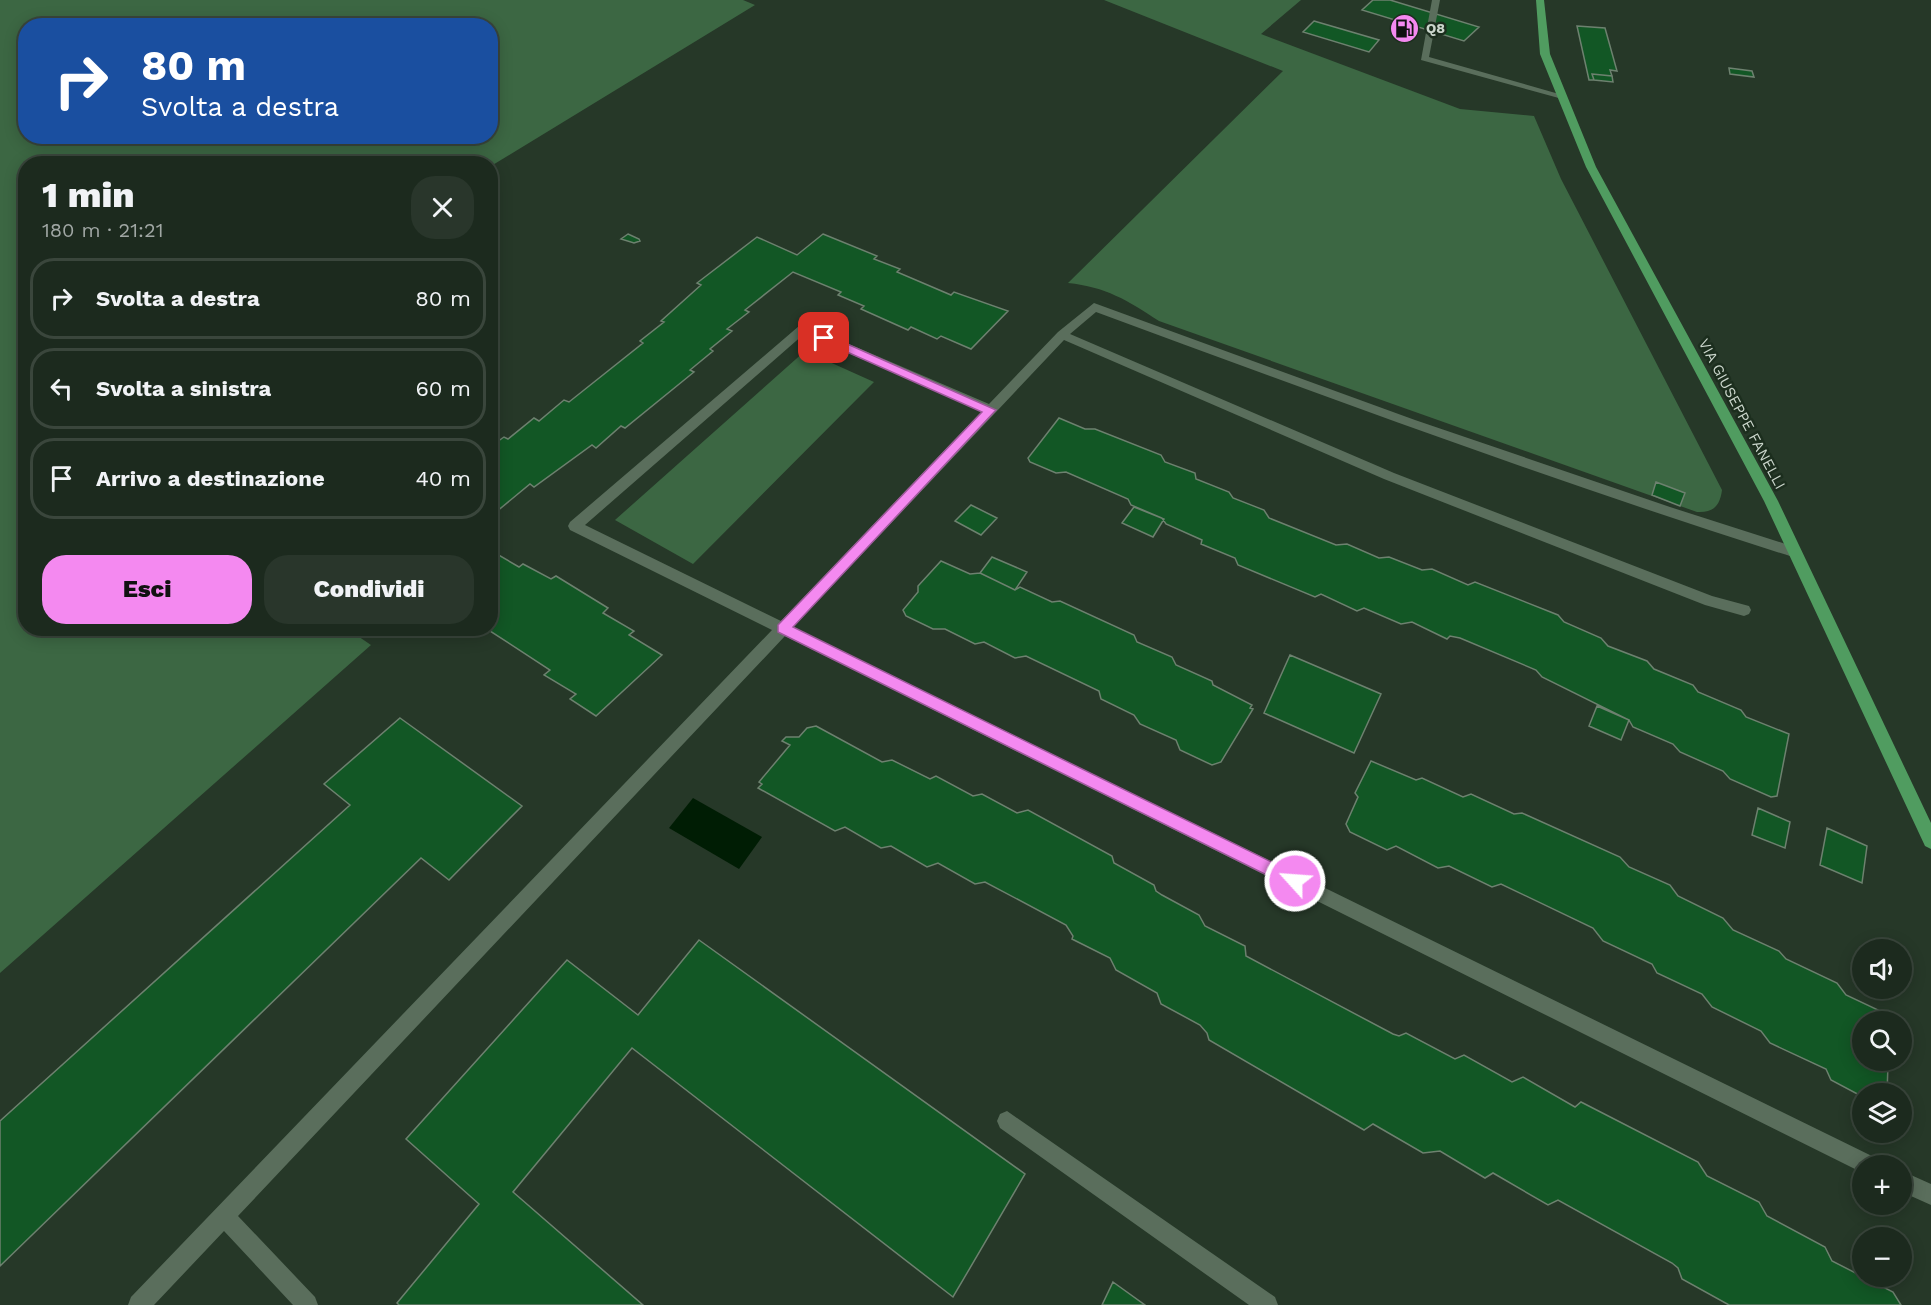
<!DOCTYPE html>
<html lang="it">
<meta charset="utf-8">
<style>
:root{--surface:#1c2a1e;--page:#29362b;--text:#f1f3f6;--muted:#a0a7a4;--line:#3a463c;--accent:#f489f0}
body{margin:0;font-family:"Work Sans",sans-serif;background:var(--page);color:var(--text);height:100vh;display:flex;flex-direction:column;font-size:22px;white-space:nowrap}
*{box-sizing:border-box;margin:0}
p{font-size:20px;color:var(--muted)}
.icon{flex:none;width:33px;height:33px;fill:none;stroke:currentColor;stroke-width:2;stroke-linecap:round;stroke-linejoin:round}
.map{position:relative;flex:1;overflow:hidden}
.drawer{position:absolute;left:18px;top:156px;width:480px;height:480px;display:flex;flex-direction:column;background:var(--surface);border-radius:24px;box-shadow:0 3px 15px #0003,0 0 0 2px var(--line)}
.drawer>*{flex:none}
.banner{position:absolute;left:18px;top:18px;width:480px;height:126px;border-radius:24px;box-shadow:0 3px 15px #0003,0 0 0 2px var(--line);background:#1a4fa0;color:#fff;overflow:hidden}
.buttons{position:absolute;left:1852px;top:939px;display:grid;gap:12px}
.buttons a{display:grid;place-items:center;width:60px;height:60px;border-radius:50%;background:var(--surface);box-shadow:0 3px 15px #0003,0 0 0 2px var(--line);font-size:30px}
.pin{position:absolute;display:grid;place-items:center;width:51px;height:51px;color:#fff;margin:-26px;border-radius:12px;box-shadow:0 3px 9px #0006}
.me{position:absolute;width:66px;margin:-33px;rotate:296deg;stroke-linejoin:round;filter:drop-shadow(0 0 4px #0008)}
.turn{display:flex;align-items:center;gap:21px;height:126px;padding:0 24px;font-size:27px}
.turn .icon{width:78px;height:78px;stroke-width:2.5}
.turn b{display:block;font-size:42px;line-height:51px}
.round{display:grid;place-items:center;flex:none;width:63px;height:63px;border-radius:24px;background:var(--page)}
.summary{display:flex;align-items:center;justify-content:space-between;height:102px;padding:0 24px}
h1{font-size:36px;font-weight:800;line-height:45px}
.cta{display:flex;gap:12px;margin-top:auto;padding:12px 24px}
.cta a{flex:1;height:69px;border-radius:24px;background:var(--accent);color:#111;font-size:24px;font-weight:800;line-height:69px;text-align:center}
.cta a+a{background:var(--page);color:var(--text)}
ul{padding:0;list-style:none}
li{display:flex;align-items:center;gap:18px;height:81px;margin:0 12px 9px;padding:0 12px;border:3px solid var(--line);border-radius:24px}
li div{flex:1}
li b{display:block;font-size:22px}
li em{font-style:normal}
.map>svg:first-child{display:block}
.green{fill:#3c6743;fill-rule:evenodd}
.water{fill:#001d04}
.building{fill:#125725;stroke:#6d816f;stroke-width:1.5}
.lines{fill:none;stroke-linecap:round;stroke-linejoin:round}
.minor{fill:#5a6e5c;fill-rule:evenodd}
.major{fill:#509c60;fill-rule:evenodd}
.route{fill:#f489f0;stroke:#9f599c;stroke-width:1.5}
.labels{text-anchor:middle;stroke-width:5;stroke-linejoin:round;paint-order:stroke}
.far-poi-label{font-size:14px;font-weight:bold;fill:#cbd6cc;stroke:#1c2e1e;text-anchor:start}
.street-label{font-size:15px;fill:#cbd6cc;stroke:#1c2e1e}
</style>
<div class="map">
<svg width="1931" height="1305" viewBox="0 0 1931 1305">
<rect width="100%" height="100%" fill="#263828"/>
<path class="green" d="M0 0H743L755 5 491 166 490 164H26V628H346L371 645 0 973ZM26 26H490V136H26Z
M1104 0H1301L1261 34 1460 109 1534 116 1561 179 1722 490C1720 506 1713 513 1697 512L1159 321C1127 300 1106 287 1068 283L1283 71Z
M805 351 874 382 693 564 615 520Z"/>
<path class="water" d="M693 798 762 837 739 869 669 828Z"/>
<path class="building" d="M1373 0H1390L1479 27 1464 41 1362 10Z
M1314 21 1379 40 1369 52 1303 32Z
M1577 26 1605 28 1617 71 1610 70 1612 76 1592 74 1594 80H1589Z
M1729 68 1752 71 1754 77 1730 74Z
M1592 74 1612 76 1613 82 1594 80Z
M628 234 639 239 640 241 634 243 621 239Z
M823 234 877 256 874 259 900 269 897 272 951 295 954 292 1008 311 971 349 941 336 937 339 911 327 908 330 861 309 864 306 838 295 841 292 793 272 745 310 749 312 727 329 732 331 710 349 713 351 690 370 694 372 625 428 621 426 596 448 592 445 534 487 530 484 490 517V447L504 437 508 439 534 418 539 421 564 400 569 402 643 343 640 341 664 322 661 321 701 285 697 283 757 237 797 255Z
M1059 418 1085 429H1095L1161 455 1165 462 1195 473 1196 479 1229 492 1233 498 1264 510 1269 518 1336 545 1347 544 1379 558 1389 557 1422 570 1432 569 1468 585 1475 582 1558 615 1564 622 1601 638 1608 646 1647 661 1654 669 1693 685 1698 692 1741 710 1746 717 1789 734 1777 796 1771 797 1730 779 1723 771 1680 752 1673 744 1633 727 1629 720 1542 677 1536 670 1460 638 1450 636 1447 639 1412 622 1401 624 1364 608 1357 611 1321 594 1315 597 1238 565 1235 558 1201 544 1202 540 1166 524 1162 518 1131 505 1128 499 1066 472 1056 473 1030 462 1028 458Z
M1656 482 1685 493 1680 506 1652 495Z
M971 505 997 518 981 535 955 521Z
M1134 507 1164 519 1153 537 1122 523Z
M490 550 519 567 523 564 551 579 556 576 608 608 603 613 634 631 629 635 662 655 596 716 570 699 576 694 544 675 550 670 487 629 482 634 473 628H490Z
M992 557 1027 572 1015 590 980 573Z
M941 561 970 574 980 573 1015 590 1020 587 1052 602 1060 601 1134 635 1137 642 1172 657 1176 665 1212 681 1213 685 1252 705 1250 708 1253 709 1221 762 1212 765 1180 750 1176 740 1140 724 1134 715 1101 699 1099 691 1026 656 1015 658 984 642 975 644 945 629H933L906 616 903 610 918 592V586Z
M1290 655 1381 694 1354 753 1264 713Z
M1597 706 1629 720 1621 740 1589 726Z
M400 718 522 806 449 880 421 858 0 1266V1121L350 805 324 784Z
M816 726 882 762 892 760 930 779 936 776 973 796 982 794 1017 813 1028 810 1112 856 1114 863 1154 885 1156 891 1162 895 1199 915 1205 926 1245 946 1246 956 1393 1034 1399 1036 1406 1033 1455 1059 1464 1055 1512 1082 1523 1077 1575 1107 1581 1102 1698 1162 1707 1176 1759 1202 1767 1216 1825 1247 1832 1261 1893 1292 1901 1305H1729L1682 1279 1678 1268 1672 1263 1558 1200 1548 1205 1493 1173 1485 1178 1440 1151 1423 1153 1373 1124 1364 1130 1209 1040 1207 1033 1200 1025 1161 1004 1157 993 1116 970 1110 958 1072 939 1073 936 1066 925 985 882 975 884 938 863 927 867 891 846 881 848 845 827 835 831 758 788 762 784 759 782 790 745 782 741 786 737H799L807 728Z
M1371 761 1416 780 1422 778 1463 797 1471 794 1514 814 1522 813 1620 857 1629 867 1670 885 1678 896 1723 918 1733 930 1779 951 1786 959 1837 983 1846 995 1897 1019V1022H1863V1060H1894V1064H1888L1887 1094H1863V1097L1831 1080 1826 1069 1770 1043 1761 1031 1712 1007 1702 994 1657 973 1652 964 1603 941 1593 928 1501 884 1492 887 1449 866 1438 868 1396 846 1387 850 1350 832 1346 824 1358 797 1355 793Z
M1758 808 1790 822 1785 848 1752 835Z
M1827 828 1867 846 1862 883 1820 865Z
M699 940 1025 1174 953 1297 632 1048 513 1192 643 1305H399L397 1303 479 1204 406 1139 567 960 638 1015Z
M1113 1282 1145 1305H1102Z"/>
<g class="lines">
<path class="minor" d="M1432 0H1440L1429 57 1566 96V100L1421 60Z
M1094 303 1415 420 1670 507 1798 548 1800 552 1793 557C1558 483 1327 397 1096 312L1070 334 1394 473 1712 596 1749 606 1751 610 1749 614 1744 616 1705 605 1384 479 1064 340 793 627 1878 1159 1881 1166H1863V1173L785 636 238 1216 315 1297 318 1305H293L224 1231 154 1305H128L131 1297 772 630 570 530 568 526 570 522 799 326H807L989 404 1058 332ZM804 334 982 411 781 621 585 525Z
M1007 1111 1275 1297 1278 1305H1249L1000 1128 997 1121 1000 1114Z
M1902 1171 1931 1184V1205L1902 1192Z"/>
<path class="major" d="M1536 0H1544L1550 54 1596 167 1778 501 1931 823V849L1925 846 1764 501 1586 167 1540 54Z"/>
</g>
<path class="route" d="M820 335H827L996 410 793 627 1300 876 1303 881 1300 886 1295 888 1289 886 778 632V625L982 412 820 340Z"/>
<defs>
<symbol id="fuel-disc" viewBox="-11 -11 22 22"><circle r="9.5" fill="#f489f0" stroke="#1c2e1e"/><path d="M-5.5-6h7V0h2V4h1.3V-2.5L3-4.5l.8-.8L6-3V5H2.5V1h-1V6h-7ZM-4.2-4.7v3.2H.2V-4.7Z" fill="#111"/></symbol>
</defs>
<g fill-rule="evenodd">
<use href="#fuel-disc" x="1388" y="12" width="33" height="33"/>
</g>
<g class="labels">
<g class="far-poi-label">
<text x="1426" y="33">Q8</text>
</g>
<g class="street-label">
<text transform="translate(1742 414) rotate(62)" y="5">VIA GIUSEPPE FANELLI</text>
</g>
</g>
</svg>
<div class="buttons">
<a><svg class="icon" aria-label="sound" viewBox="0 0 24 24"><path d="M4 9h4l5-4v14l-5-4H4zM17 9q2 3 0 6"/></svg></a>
<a><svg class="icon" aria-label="search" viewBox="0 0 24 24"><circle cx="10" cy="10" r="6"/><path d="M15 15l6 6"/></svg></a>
<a><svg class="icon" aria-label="layers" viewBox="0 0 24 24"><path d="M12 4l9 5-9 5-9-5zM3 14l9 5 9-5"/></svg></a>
<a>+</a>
<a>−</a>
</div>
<div class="pin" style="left:824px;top:338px;background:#d93025"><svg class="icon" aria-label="arrive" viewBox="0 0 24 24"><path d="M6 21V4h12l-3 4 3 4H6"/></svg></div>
<svg class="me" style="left:1295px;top:881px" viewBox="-20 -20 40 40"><circle r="17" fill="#f489f0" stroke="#fff" stroke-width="3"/><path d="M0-11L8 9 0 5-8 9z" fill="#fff"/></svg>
<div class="banner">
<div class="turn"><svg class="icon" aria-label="right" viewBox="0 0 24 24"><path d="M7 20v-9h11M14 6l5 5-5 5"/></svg><div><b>80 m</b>Svolta a destra</div></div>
</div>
<section class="drawer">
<div class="summary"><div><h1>1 min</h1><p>180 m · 21:21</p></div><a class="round"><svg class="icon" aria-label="close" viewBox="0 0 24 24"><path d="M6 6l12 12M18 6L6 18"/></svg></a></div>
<ul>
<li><svg class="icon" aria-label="right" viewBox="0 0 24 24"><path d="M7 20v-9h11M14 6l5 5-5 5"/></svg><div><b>Svolta a destra</b></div><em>80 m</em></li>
<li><svg class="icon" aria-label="left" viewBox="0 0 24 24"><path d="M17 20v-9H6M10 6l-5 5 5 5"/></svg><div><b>Svolta a sinistra</b></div><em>60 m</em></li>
<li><svg class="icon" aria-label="arrive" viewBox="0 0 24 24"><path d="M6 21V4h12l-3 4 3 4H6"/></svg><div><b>Arrivo a destinazione</b></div><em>40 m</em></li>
</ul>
<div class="cta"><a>Esci</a><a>Condividi</a></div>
</section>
</div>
